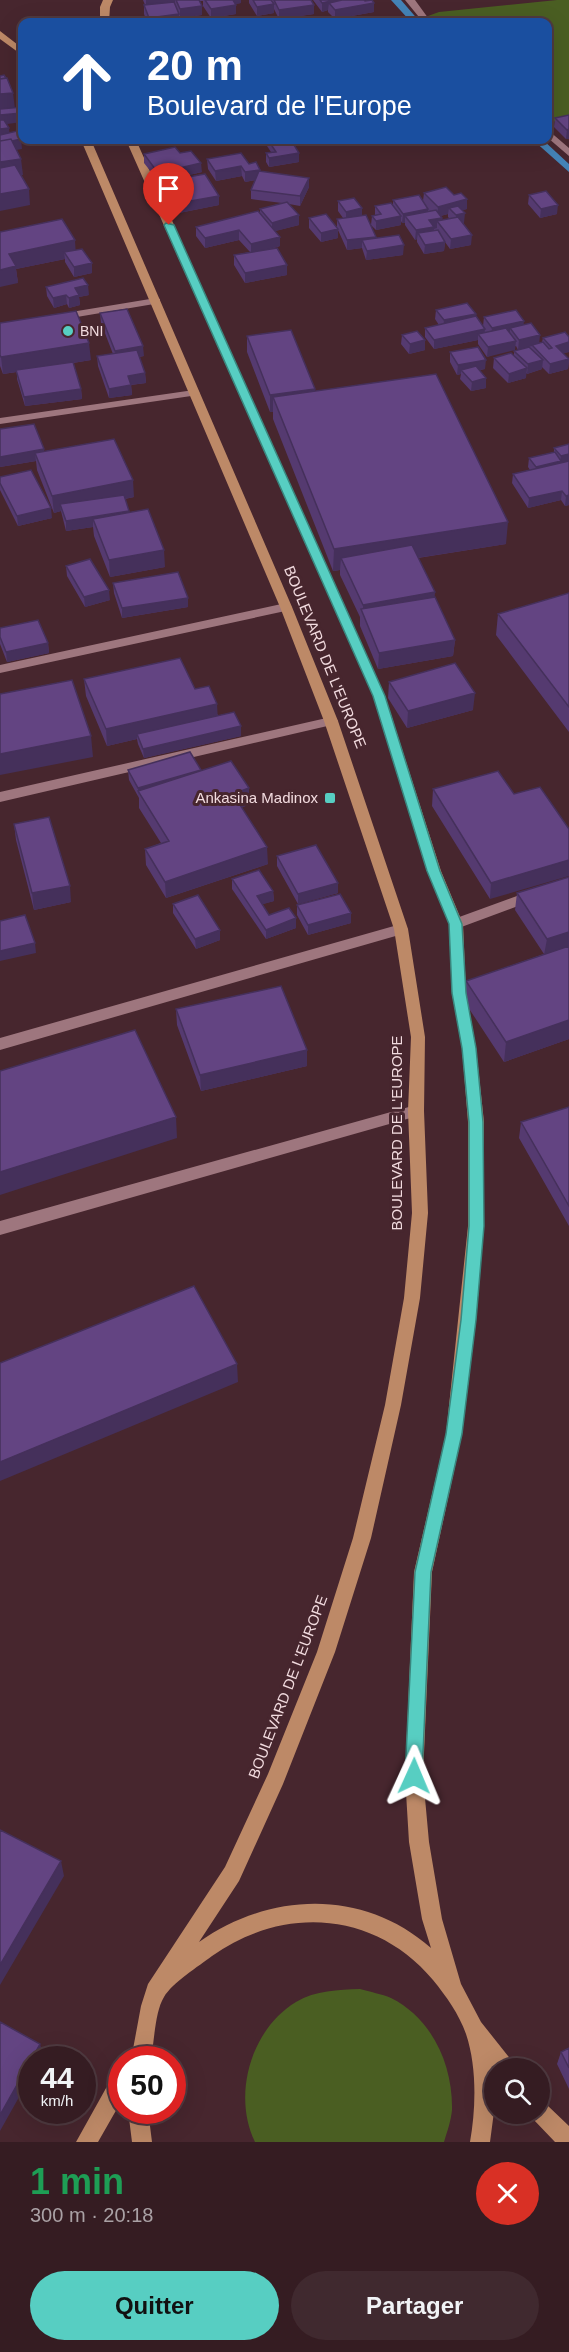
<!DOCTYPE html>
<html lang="fr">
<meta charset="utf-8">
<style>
:root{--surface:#351c22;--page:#40292f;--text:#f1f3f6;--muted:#aaa1a5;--line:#4f3a40;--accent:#57cec2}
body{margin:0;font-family:Helvetica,sans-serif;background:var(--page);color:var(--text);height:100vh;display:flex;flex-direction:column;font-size:22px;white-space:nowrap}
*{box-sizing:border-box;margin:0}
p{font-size:20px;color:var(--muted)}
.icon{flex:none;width:33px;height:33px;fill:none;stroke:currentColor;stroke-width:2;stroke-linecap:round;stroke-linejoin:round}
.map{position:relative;height:2142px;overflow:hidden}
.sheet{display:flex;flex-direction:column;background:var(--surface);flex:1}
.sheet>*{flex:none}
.guide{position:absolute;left:18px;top:18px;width:534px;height:126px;border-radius:12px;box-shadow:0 6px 24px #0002,0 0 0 2px var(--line);background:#1a4fa0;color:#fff;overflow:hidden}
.fabs{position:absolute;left:484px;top:2058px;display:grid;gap:12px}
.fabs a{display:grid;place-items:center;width:66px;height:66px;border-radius:50%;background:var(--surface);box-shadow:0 6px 24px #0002,0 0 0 2px var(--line);font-size:30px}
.speed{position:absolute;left:18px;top:2046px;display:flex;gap:12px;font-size:30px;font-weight:700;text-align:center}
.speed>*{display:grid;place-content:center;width:78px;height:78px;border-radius:50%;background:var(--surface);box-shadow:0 6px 24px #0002,0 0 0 2px var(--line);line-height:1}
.speed small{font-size:15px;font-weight:400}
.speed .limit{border:9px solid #d22;background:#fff;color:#111}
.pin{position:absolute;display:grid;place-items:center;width:51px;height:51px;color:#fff;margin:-62px -26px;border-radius:50% 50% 50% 0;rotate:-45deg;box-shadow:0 0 6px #0007}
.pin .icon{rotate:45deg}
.me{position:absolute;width:66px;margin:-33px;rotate:1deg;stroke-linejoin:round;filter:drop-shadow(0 0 4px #0008)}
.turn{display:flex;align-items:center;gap:21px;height:126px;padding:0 30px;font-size:27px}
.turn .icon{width:78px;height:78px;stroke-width:2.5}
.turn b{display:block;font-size:42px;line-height:51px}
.round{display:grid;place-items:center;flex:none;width:63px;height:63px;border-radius:32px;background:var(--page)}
.headline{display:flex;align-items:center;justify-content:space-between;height:102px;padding:0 30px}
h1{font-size:36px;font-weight:600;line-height:45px;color:#1e9e55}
.primary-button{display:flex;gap:12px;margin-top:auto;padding:12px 30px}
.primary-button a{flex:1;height:69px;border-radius:36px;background:var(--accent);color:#111;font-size:24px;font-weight:600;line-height:69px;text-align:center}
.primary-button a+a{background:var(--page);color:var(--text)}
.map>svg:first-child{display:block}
.green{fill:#4a5e22}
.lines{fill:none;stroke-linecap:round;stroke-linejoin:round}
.stream{fill:#4483b7;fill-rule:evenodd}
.minor{fill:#9e767e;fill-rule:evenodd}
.major{fill:#bd8967;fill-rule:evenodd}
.wall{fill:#553a70;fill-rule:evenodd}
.shaded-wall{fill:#45305b}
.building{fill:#634482;stroke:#45305b;stroke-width:1.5}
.route{fill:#57cec2;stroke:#39867e;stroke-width:1.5}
.poi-dot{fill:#57cec2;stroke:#47262e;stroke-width:2}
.labels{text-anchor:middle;stroke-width:6;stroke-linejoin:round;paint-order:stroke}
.far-poi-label{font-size:14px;fill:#f2dbdf;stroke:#47262e;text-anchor:start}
.street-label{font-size:15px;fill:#f2dbdf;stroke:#47262e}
.poi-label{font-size:15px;fill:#f2dbdf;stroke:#47262e;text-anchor:end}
</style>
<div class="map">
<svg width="569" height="2142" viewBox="0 0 569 2142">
<rect width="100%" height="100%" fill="#47262e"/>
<path class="green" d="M557 0H569V118L548 123V22H435L428 16 439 12Z
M360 1989C370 1992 382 1994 391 1998 433 2019 453 2066 452 2110 451 2121 447 2132 444 2142H255C232 2095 251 2029 296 2002 316 1990 338 1990 360 1989Z"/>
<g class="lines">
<path class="stream" d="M391 0H401L420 22H411Z
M533 140H543L569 164V172Z"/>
<path class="minor" d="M405 0H415L431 22H423Z
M548 130 569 148V156L548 138Z
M156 298 160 299V303L59 320 54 317 59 314Z
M194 390 200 393 198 395 0 424V418Z
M286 603 292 607 290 610 0 673V665Z
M331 717 336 718 338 721 336 724 0 802V792Z
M569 877V887L456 929 449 924 451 920Z
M401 924 408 929 406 933 0 1050V1038Z
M416 1105 421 1107 424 1111 421 1115 0 1235V1221Z"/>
<path class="major" d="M103 0H113L110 7 109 22H100V7Z
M0 31 22 48V55L0 39Z
M81 140H91L292 607 338 721 408 929 425 1037 424 1111 428 1213 420 1298 401 1405 371 1538 335 1652 283 1784 239 1881 199 1942C270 1892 363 1888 431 1948L422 1919 409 1842 405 1776 414 1572 446 1434 468 1226V1122L462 1048 452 993 449 924 427 871 373 696 126 140H136L385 696 441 871 463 924 466 993 476 1048 484 1122V1226L462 1434 432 1572 423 1776 429 1842 442 1919 461 1984 481 2022 512 2061 515 2068H495V2072L492 2068 495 2104 490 2142H470C476 2108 477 2067 466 2034 459 2014 446 1996 433 1980 375 1911 284 1905 212 1956 199 1966 172 1983 164 1997 155 2011 154 2043 151 2060H131L141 2006 148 1984 225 1867 268 1774 317 1652 353 1538 385 1405 404 1298 412 1213 408 1111 411 1037 394 929 324 721 280 607Z
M122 2069V2100L98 2142H76L115 2072Z
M540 2102 547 2105 569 2126V2142H555L533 2119 530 2114H540Z
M128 2110H148L152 2142H132Z"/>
</g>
<path class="wall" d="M143 0H241V3L235 4 236 14 211 18 203 6V1H199L202 6V15L180 18 178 14 179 22H147L144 14V5H145Z
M249 0H311L314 14 279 19 274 9V13L257 16 249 3Z
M313 0H364L374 12 335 19 328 12V10L322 12Z
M569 115V142V139H566L554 127 555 118Z
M189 140H224L194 146Z
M267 140H291L299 153V162L269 167 266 162V153L271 152 267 146Z
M180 153 202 172 159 182 144 163V154Z
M207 159 249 164 260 170V171L309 187 300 206 289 204 299 225 275 231 280 246 271 249 287 275 245 283 234 265V255L250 252 239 240 205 248 196 236V227L260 214V209L282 203 251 199V190L256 180 245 182 242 176 216 181 208 169Z
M165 181 219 205 179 213 165 191Z
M424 193 467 209 462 210 464 223H463L471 245 450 249 445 242 444 251 424 254 417 242V239L415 240 405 225V223H402L401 221V225L376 230 371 225 372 216 375 215V206L393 205V200L423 201ZM448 214V217L450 219 442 220V218L440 216Z
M529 195 557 214 540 218 528 204Z
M338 201 362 208V216L376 238 403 255 366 260 362 248 347 250 338 230V238L321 242 309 228V218L337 228V219L343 218 338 211Z
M0 232 75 250 92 273 74 277 65 262V259L16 269 18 283Z
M46 287 89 295 79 297 80 305 69 308 67 304 54 308 47 296Z
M436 310 475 317 483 326 484 317 524 325 539 343 542 342 543 338 569 352 563 353 569 359 568 369 549 374 542 367V369L527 374 526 373V378L508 383 493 368 494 358 514 355V351L518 350 516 346 487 357 478 344V340L434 349 425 337V328L439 325 435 319Z
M100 313 144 356 139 357 145 373 146 383 131 385 132 395 109 398 98 366 97 356 113 354 101 323Z
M0 323 91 360 73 363 81 389 82 399 25 406 17 379V372L3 374 0 366Z
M402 335 425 340V350L409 354 401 344Z
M247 336 506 544 418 558 434 597 455 640 453 656 378 669 360 626V617L340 575V570L333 571 273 419V412H270L247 352Z
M450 352 485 369 480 370 486 388 471 391 460 379 461 374 457 375 450 362Z
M0 429 134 497 125 499 129 513 165 567 110 577 94 536 93 527 66 531 61 511 54 513 37 470 36 461 0 467Z
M569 444V505L565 506 561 500 528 508 512 483 513 474 530 470 528 467 529 458 554 452V448Z
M0 477 52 518 18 526 0 490Z
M66 566 110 600 85 607 67 576Z
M113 583 188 598V607L122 618 114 593Z
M569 593V732L496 635 498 614Z
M0 628 48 643 49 653 7 662 0 644Z
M84 679 195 689 218 715 241 726V736L144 758 138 744 137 739 107 746 86 696Z
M389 682 473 710 407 728 388 698Z
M128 770H201L249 805 242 807 268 864 166 898 146 865 145 849 161 843 139 808V798L129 780Z
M433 789 514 794 490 899 432 806Z
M14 824 71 902 34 910 16 840Z
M277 856 338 883V893L298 904 277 866Z
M569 877V1039L504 1062 464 1001 466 981 544 954 515 910 517 893Z
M232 879 273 891 274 901 262 904 269 915 296 918V928L266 939 232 889Z
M173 904 220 930V940L196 949 173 913Z
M297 905 351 913V923L308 935 297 915Z
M176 1009 307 1050V1066L201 1091 177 1025Z
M569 1107V1226L519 1138 521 1122Z
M569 2048V2089L557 2064 561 2052Z"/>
<path class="shaded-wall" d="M146 0H175V4L146 7Z
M230 0H241V3L230 5Z
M335 0H348L329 3 328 10 322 12V3Z
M374 3V12L335 19V10Z
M274 4V13L257 16V7Z
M236 5V14L211 18V9Z
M314 5V14L279 19V10Z
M202 6V15L180 18V9Z
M179 14V22H149V18Z
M13 93 15 109 0 111V94Z
M22 113V122L0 125V115Z
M9 128 10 137 0 139V129Z
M569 129V139H566L567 130Z
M21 139 22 149 0 153V144Z
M35 140H60L36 144Z
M194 140H224L194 146Z
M299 153V162L269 167V158Z
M21 159 23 175 0 179V162Z
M201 163 202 172 159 182 158 173Z
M241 166 242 176 216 181 215 171Z
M260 170V179L245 182V172Z
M309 178V187L300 206V196Z
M29 189 30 205 0 211V194Z
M219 196V205L179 213V203Z
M467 199V209L453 213 449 208 448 214 437 217 438 207Z
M558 205 557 214 540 218 541 209Z
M362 208V218L346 221V212Z
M428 209V218L405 216V223H402L403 214Z
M465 213 464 223 456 225V215Z
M299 215V225L272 232V223Z
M401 216V225L376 230V221Z
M442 218 441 227 437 221V228L434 229 433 236 418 233 417 239 415 240 416 230 429 220Z
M338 229V238L321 242V233Z
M239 230V240L205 248V238Z
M472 235 471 245 450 249 451 239Z
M280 237V246L251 254V244Z
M376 237V247L362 240V248L347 250V240Z
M75 240 76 257 64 252 65 259 16 269 18 283 0 287V270L9 254Z
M445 242 444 251 424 254 425 245Z
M404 245 403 255 366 260 367 251Z
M92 263V273L74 277V267Z
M287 265V275L245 283V273Z
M88 285 89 295 79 297 80 305 69 308V298L75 288Z
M66 295 67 304 54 308 53 298Z
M476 314 475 323 443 330 444 320Z
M524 321 523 331 510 328V333L491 337 492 328Z
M485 329 484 338 478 334V340L434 349V340Z
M540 335 539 345H532V346L518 350 519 340Z
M425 340V350L409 354 410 344Z
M516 341 515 350 487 357 488 347Z
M569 342V352L555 355 556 346Z
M89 343 91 360 3 374 1 357Z
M143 346 144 356 116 360 115 351Z
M569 359 568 369 549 374 550 364Z
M486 360 485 369 464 373 461 370V374L457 375 458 365Z
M543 360 542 369 527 374 528 364Z
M527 368 526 378 508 383 509 374Z
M145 373 146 383 129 385 128 376Z
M486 378V388L471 391 472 382Z
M131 385 132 395 109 398V389Z
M81 389 82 399 25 406 24 397Z
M315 389V406L273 397V412H270V395Z
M44 449 45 459 35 453 36 461 0 467V457Z
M569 454V463L535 477 536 467 560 461 561 456Z
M133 480 134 497 62 511 60 504 61 511 54 513 52 496Z
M562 491 561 500 528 508 529 498Z
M569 495V505L565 506 566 496Z
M51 508 52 518 18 526 17 516Z
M129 511V521L93 519V527L66 531V521Z
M508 522 506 544 346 569 341 558 340 570 333 571 334 549Z
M164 550 165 567 110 577 109 560Z
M109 590 110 600 85 607 84 597Z
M435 592 434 609 363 614V605Z
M188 598V607L122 618V608Z
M455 640 453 656 378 669 379 653Z
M48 643 49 653 7 662 6 652Z
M475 693 473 710 407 728 408 711Z
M217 704 218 721 137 734V739L107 746 106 729Z
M241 726V736L144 758 143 749Z
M91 736 93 757 0 775V754Z
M201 770V780L138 791 139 798 138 788Z
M249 788V805L233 810V794Z
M267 847 268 864 166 898 165 882Z
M569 860V876L490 899 491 883Z
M338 883V893L298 904V894Z
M70 886 71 902 34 910 32 893Z
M273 891 274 901 257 906V896Z
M351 913V923L308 935V925Z
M296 918V928L266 939V930Z
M220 930V940L196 949 195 939Z
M569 932V948L544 955 547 939Z
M35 943 36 953 0 961V951Z
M569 1020V1039L504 1062 506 1042Z
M307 1050V1066L201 1091 200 1075Z
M176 1117 177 1138 0 1195V1172Z
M237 1364 238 1382 0 1481V1462Z
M61 1861 64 1876 0 1985V1965Z
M40 2044 43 2054 40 2060H32V2074L0 2131V2115Z"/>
<path class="building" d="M176 0H199L202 6 180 9Z
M205 0H233L236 5 211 9Z
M253 0H271L274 4 257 7Z
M274 0H311L314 5 279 10Z
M320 0H335L322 3Z
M342 0H364L365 1 372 0 374 3 335 10 329 3Z
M174 2 179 14 149 18 144 5Z
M4 75 6 78 0 79V76Z
M7 78 13 93 0 94V79Z
M22 107V113L0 115V109Z
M569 115V129L567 130 555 118Z
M0 120H4L9 128 0 129Z
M17 131 21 139 12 141 11 139 0 141V135Z
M11 139 21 159 0 162V141Z
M268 140H291L299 153 269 158 266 153 276 152Z
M175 147 180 153 191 151 201 163 158 173 144 154Z
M241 153 249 164 256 162 260 170 245 172 241 166 215 171 207 159Z
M15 165 29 189 0 194V168Z
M259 171 309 178 300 196 251 190Z
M205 174 219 196 179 203 165 181Z
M446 187 454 195 461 193 467 199 438 207 424 193Z
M546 191 558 205 541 209 529 195Z
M419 195 428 209 403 214 393 200Z
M354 198 362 208 346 212 338 201Z
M287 202 299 215 272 223 260 209Z
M391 203 401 216 376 221 372 216 381 214 375 206Z
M458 206 465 213 456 215 449 208Z
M436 210 442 218 429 220 434 227 416 230 405 216Z
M258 211 280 237 251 244 239 230 205 238 196 227Z
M326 214 338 229 321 233 309 218Z
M366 215 376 237 347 240 337 219Z
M458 217 472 235 451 239 437 221Z
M62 219 75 240 9 254 16 266 0 270V232Z
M438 230 445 242 425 245 418 233Z
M399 235 404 245 367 251 362 240Z
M277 248 287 265 245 273 234 255Z
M82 249 92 263 74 267 64 252Z
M83 278 88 285 75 288 79 295 69 298 66 295 53 298 46 287Z
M467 303 476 314 444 320 436 310Z
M127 309 143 346 115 351 100 313Z
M516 310 524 321 492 328 484 317Z
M76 311 89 343 1 357 0 355V323Z
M476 316 485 329 434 340 425 328Z
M531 323 540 335 519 340 510 328Z
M506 328 516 341 488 347 478 334Z
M291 330 315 389 270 395 247 336Z
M417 331 425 340 410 344 402 335Z
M565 332 569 337V342L556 346 569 359 550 364 532 345 543 342 549 349 552 348 543 338Z
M478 347 486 360 458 365 450 352Z
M529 347 543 360 528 364 514 351Z
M137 350 145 373 128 376 131 385 109 389 97 356Z
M511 353 527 368 509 374 494 358Z
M73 362 81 389 24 397 16 370Z
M476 366 486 378 472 382 461 370Z
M436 374 508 522 334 549 273 397Z
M34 424 44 449 0 457V429Z
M114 439 133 480 52 496 35 453Z
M569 444V454L561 456 554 448Z
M555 452 561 461 536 467 529 458Z
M569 461V495L566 496 562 491 529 498 513 474Z
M31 470 51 508 17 516 0 483V477Z
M124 495 129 511 66 521 60 504Z
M148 509 164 550 109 560 93 519Z
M412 545 435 592 363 605 341 558Z
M90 559 109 590 84 597 66 566Z
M178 572 188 598 122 608 113 583Z
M569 593V707L498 614Z
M435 597 455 640 379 653 361 609Z
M38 620 48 643 6 652 0 637V628Z
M180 658 195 689 209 686 217 704 106 729 84 679Z
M455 663 475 693 408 711 389 682Z
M72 680 91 736 0 754V694Z
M234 712 241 726 143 749 137 734Z
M190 752 201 770 138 788 128 770Z
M231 761 249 788 233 794 267 847 165 882 145 849 169 841 138 791Z
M498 771 514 794 540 787 569 829V860L491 883 433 789Z
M49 817 70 886 32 893 14 824Z
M316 845 338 883 298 894 277 856Z
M259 870 273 891 257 896 269 915 289 908 296 918 266 930 232 879Z
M569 877V932L547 939 517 893Z
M340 894 351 913 308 925 297 905Z
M198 895 220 930 195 939 173 904Z
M25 915 35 943 0 951V921Z
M569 946V1020L506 1042 466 981Z
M281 986 307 1050 200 1075 176 1009Z
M135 1030 176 1117 0 1172V1071Z
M569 1107V1206L521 1122Z
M194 1286 237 1364 0 1462V1363Z
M0 1830 61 1861 0 1965Z
M0 2022 40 2044 0 2115Z
M569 2048V2068L561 2052Z"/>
<path class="route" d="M166 223 174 225 385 696 440 871 462 924 466 993 476 1048 483 1122 484 1226 476 1320 462 1434 431 1572 422 1776 420 1782 414 1784 408 1782 405 1776 415 1572 446 1434 461 1320 469 1226V1122L462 1048 452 993 449 924 427 871 373 696 164 225Z"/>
<g class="poi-dot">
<circle cx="68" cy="331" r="6"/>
<rect x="324" y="792" width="12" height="12" rx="3"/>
</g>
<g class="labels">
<g class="far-poi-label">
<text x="80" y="336">BNI</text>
</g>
<g class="street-label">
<text transform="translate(325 657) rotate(68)" y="5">BOULEVARD DE L'EUROPE</text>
<text transform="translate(397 1133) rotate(-90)" y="5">BOULEVARD DE L'EUROPE</text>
<text transform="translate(288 1687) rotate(-69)" y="5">BOULEVARD DE L'EUROPE</text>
</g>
<g class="poi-label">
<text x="318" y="803">Ankasina Madinox</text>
</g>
</g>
</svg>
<div class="fabs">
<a><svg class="icon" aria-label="search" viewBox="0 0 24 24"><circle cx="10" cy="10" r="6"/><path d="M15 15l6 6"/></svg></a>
</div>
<div class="speed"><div>44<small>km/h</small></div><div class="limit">50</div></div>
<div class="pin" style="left:169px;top:225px;background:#d93025"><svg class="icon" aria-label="arrive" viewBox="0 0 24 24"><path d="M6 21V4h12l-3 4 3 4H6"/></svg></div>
<svg class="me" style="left:414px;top:1776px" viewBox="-20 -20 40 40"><path d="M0-17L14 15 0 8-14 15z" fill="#57cec2" stroke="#fff" stroke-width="4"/></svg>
<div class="guide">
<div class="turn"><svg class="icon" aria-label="ahead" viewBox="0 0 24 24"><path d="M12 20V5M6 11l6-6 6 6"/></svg><div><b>20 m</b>Boulevard de l'Europe</div></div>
</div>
</div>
<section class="sheet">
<div class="headline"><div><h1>1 min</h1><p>300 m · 20:18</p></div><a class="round" style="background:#d93025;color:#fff"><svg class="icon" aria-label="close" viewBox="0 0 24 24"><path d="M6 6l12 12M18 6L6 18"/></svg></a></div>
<div class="primary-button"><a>Quitter</a><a>Partager</a></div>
</section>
